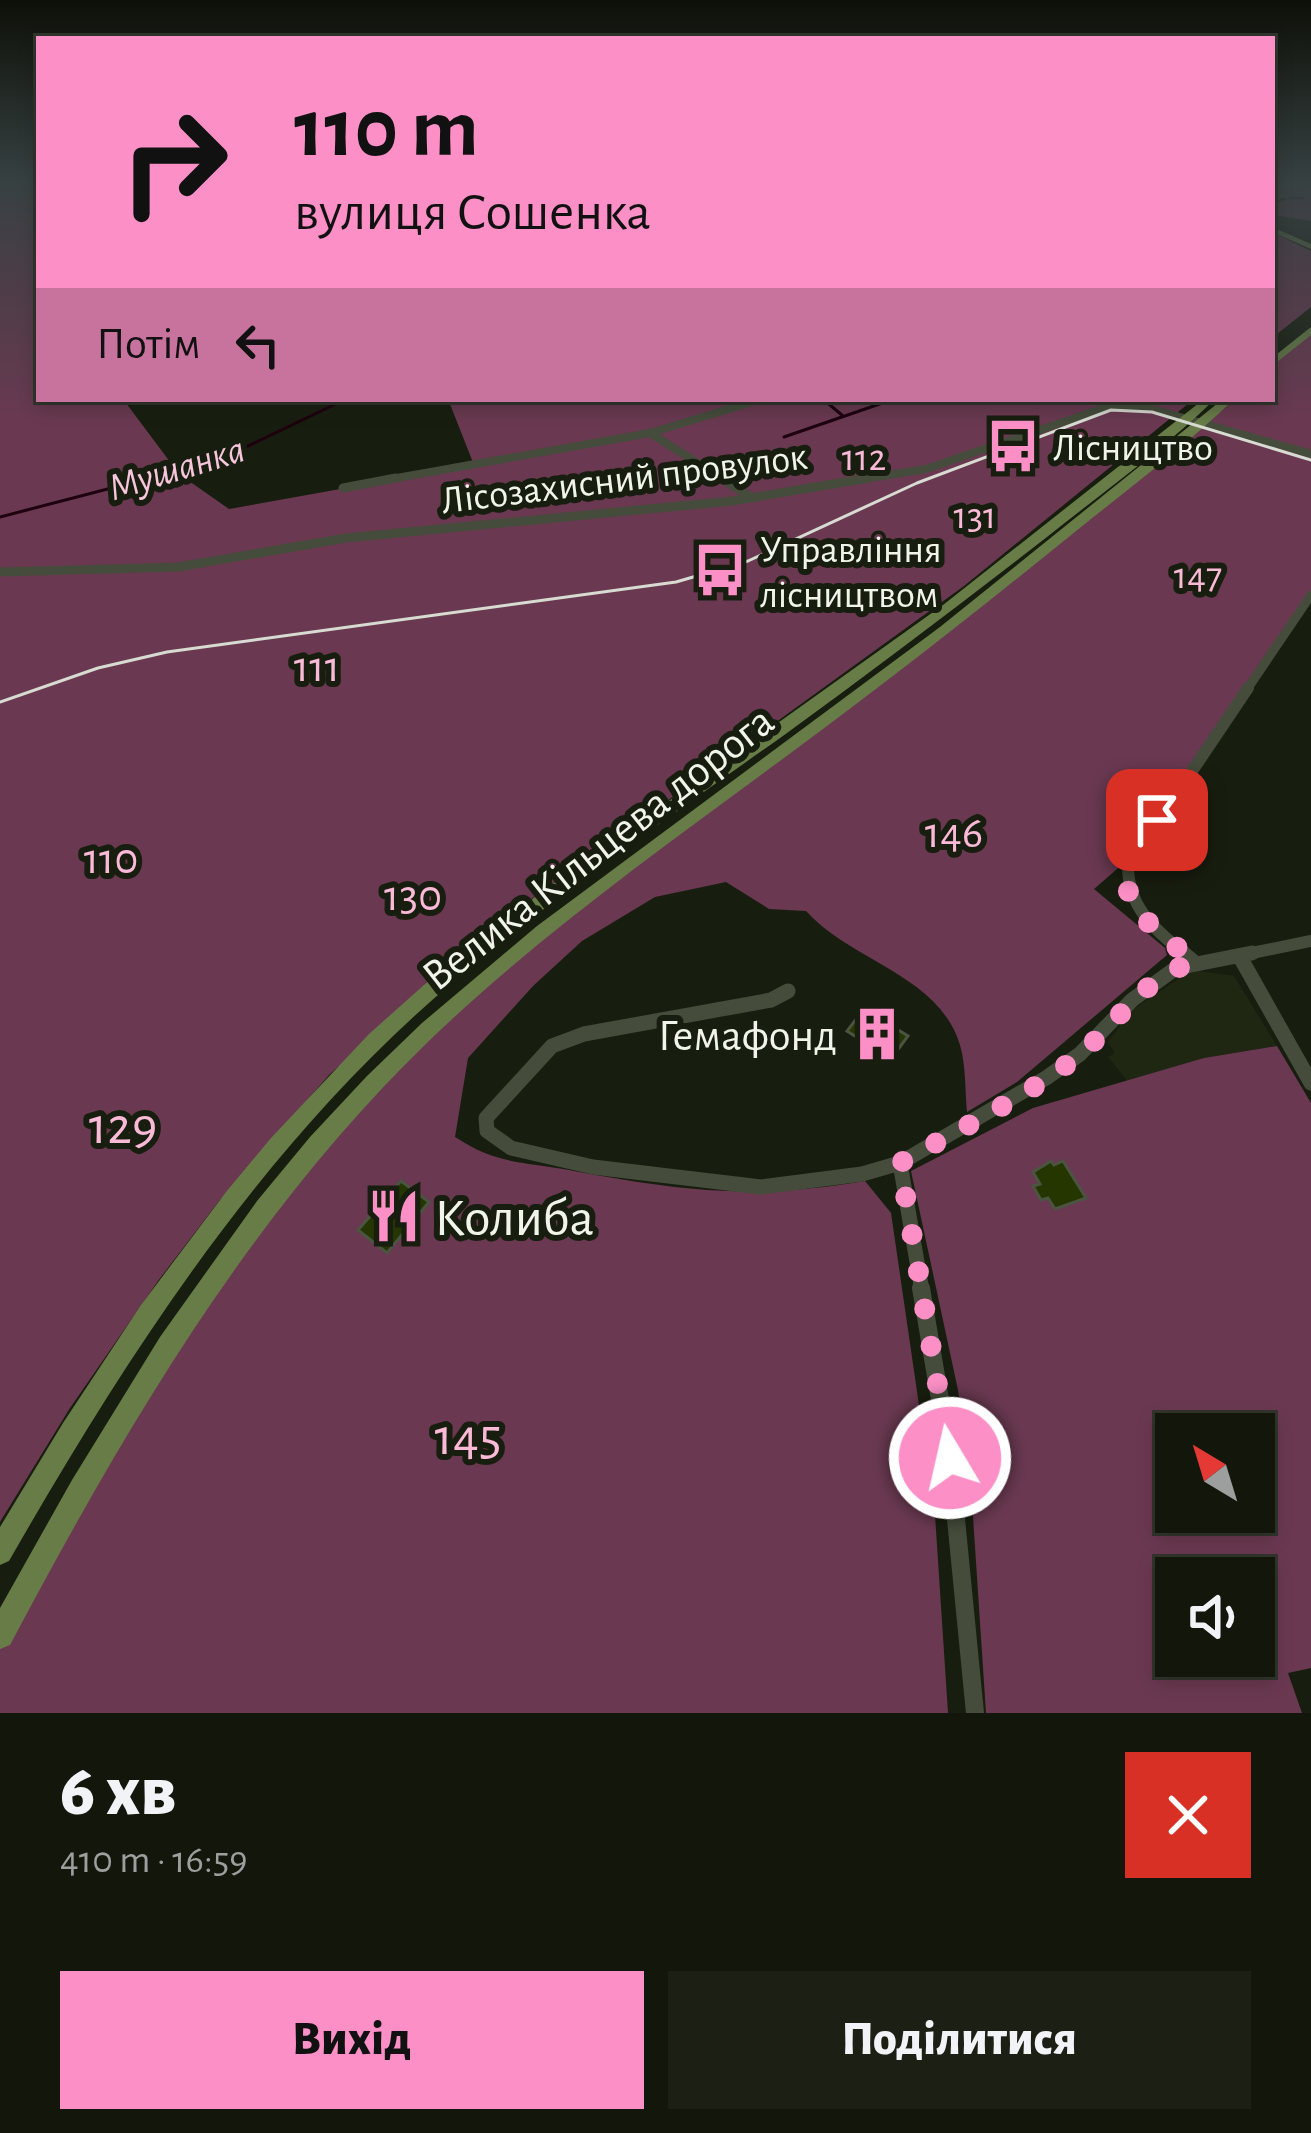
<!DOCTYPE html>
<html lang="uk">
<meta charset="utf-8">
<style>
:root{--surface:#12160b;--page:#1b1f14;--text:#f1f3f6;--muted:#9c9f9d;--line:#31352c;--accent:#fb8fc6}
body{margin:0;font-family:"Alegreya Sans",sans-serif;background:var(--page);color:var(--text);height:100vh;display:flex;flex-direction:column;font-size:45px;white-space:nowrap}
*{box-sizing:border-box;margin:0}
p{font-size:39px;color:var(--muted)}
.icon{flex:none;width:66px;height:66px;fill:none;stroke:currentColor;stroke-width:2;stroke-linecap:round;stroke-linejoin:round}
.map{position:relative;height:1713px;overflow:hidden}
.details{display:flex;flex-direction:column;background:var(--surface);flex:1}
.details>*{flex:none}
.banner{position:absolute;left:36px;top:36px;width:1239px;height:366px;border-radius:0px;box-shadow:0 6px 18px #0003,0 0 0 3px var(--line);background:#fb8fc6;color:#111;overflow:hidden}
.needle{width:78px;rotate:322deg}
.buttons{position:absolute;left:1155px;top:1413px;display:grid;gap:24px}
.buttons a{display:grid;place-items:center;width:120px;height:120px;border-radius:0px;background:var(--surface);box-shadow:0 6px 18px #0003,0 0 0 3px var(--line);font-size:60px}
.pin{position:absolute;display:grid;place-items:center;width:102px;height:102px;color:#fff;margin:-51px;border-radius:24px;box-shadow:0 6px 18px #0006}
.me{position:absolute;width:132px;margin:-66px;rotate:351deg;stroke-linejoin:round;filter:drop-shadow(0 0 9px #0008)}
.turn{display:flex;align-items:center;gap:42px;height:252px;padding:0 60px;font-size:54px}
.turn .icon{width:156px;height:156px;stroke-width:2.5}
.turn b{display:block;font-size:84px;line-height:102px}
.then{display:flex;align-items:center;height:114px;padding:0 60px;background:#0003;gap:24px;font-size:45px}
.round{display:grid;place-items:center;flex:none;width:126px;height:126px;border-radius:0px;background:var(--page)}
.head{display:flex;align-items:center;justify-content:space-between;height:204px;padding:0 60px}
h1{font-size:72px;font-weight:800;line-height:90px}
.action{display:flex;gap:24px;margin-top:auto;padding:24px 60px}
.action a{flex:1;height:138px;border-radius:0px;background:var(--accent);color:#111;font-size:48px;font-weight:800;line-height:138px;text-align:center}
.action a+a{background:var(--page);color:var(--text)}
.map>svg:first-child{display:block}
.built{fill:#1f2712}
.forest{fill:#6a3951;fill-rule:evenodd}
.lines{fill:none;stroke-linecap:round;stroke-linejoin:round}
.stream{stroke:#1e000f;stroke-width:3}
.building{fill:#253601;stroke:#4b5341;stroke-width:3}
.minor-far4{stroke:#454c3b;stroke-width:8}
.minor-far3{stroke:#454c3b;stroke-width:9}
.minor-far2{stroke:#454c3b;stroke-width:12}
.minor-far1{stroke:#454c3b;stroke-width:15}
.minor{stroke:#454c3b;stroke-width:18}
.major{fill:#687c48;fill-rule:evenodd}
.tram{stroke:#d7dbd1;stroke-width:3}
.route{stroke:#fb8fc6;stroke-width:21;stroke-dasharray:0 37.8}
.labels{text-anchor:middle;stroke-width:12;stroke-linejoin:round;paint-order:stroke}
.far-poi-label{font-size:39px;fill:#f0f4ea;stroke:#181e0f;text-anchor:start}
.far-park-label{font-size:39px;fill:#fbb9d8;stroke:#181e0f}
.far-water-label{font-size:39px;font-style:italic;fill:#f7c5dc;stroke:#181e0f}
.far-street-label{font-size:39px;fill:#f0f4ea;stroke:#181e0f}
.park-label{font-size:45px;fill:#fbb9d8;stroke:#181e0f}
.street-label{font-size:45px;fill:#f0f4ea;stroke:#181e0f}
.poi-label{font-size:45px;fill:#f0f4ea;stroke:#181e0f;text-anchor:end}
.near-park-label{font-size:54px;fill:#fbb9d8;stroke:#181e0f}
.near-poi-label{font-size:54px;fill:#f0f4ea;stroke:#181e0f;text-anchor:start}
</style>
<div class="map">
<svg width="1311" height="1713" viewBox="0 0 1311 1713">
<rect width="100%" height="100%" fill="#181e0f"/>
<path class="built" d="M1192 970 1234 976 1277 1046 1204 1058 1129 1083 1108 1057 1115 1053 1108 1042 1132 1010Z"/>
<path class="forest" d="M0 183H39V399H123L179 474 229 509 474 465 448 399H1194L964 586 508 916 329 1075 219 1201 158 1281 70 1408 0 1522Z
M1272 183H1311V221L1274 215Z
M1272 232 1311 251V307L1272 338Z
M1311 330V595L1132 856 1094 889 1165 948 1167 955 1017 1082 967 1112C965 1091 966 1065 960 1045 939 975 852 962 806 911L769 909 726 882 655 897 582 941 533 986 468 1058 455 1137C498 1165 521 1161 569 1170 680 1191 753 1200 865 1181L891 1213 935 1515 948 1713H0V1635L286 1181 490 973 849 702 1229 399H1272V363Z
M1277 1046 1311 1103V1668L1288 1673 1302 1713H986L970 1471 958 1390 911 1171 1033 1108 1204 1058ZM1176 1434H1254V1512H1176ZM1176 1578H1254V1656H1176Z"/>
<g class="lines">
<path class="stream" d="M1290 198H1303
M1272 202 1285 199
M823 399 843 416
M784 437 894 399
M0 517 219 460 346 399"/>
</g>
<path class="building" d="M864 1009 908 1036 891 1059 847 1031Z
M1051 1161 1054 1165 1063 1161 1086 1198 1055 1209 1048 1198 1041 1200 1033 1186 1040 1184 1033 1172Z
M401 1181 429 1202 387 1253 358 1230Z"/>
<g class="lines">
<path class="minor-far4" d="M650 433 726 481
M380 481 650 433 762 399
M851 481 926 469 1110 406 1152 409 1311 454"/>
<path class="minor-far3" d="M721 478 752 498
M343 488 396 478
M0 572 178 567 346 538 732 501 869 478
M1246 691 1311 595"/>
<path class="minor-far2" d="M1187 956C1156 930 1128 909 1128 866L1248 688
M1237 956 1311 941"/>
<path class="minor-far1" d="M1183 953 1194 962
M1240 957 1311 1083
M788 991 771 1000 584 1034 552 1046 486 1118 487 1131 511 1148 593 1167 761 1187 862 1174 900 1163 1046 1078 1080 1054 1132 1000 1176 968 1252 953
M900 1163 922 1291"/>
<path class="minor" d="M921 1288 950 1458 975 1713"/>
<path class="major" d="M1272 227 1311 244V249L1272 232Z
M1311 327V335L1272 366V358Z
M1204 399H1215C1164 449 1103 492 1047 537 961 604 875 669 787 733 669 817 549 899 439 994 259 1151 127 1355 9 1561L0 1565V1527L63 1423 141 1305 226 1192 271 1138 369 1034 424 985 540 893 943 605Z
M1223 399H1234C1187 445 1132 486 1081 527 985 605 887 682 788 755 666 845 542 933 433 1037 252 1211 127 1425 10 1645L0 1649V1608L72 1480 160 1337 257 1201 310 1137 367 1076 422 1023 537 926 940 627Z"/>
<path class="tram" d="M0 702 98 668 167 652 676 582 748 561 917 483 1111 410 1152 412 1311 460"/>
</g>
<linearGradient id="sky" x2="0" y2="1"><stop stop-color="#0d1008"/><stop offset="0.43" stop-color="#374142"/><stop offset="1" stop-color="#374142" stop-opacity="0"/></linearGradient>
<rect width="1311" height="423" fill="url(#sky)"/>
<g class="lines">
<path class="route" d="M950 1458 900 1163C959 1129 1025 1098 1078 1056 1117 1024 1143 977 1194 962 1132 907 1101 899 1157 820"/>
</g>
<defs>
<symbol id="bus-bare" viewBox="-9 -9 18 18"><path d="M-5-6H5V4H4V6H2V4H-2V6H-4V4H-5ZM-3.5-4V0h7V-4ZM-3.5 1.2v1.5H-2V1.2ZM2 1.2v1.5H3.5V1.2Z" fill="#fb8fc6" stroke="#181e0f" stroke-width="2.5" paint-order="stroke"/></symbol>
<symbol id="building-bare" viewBox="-9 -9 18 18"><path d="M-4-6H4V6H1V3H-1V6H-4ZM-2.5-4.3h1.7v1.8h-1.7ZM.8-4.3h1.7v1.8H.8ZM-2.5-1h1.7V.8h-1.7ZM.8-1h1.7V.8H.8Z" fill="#fb8fc6" stroke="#181e0f" stroke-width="2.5" paint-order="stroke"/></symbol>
<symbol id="restaurant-bare" viewBox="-9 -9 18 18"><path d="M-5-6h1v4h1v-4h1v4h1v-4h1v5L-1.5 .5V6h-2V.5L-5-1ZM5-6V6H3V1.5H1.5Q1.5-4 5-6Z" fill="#fb8fc6" stroke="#181e0f" stroke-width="2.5" paint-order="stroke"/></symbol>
</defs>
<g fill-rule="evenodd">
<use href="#bus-bare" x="975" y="408" width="76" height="76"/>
<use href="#bus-bare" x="682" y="532" width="76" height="76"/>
<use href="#building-bare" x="839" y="996" width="76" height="76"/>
<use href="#restaurant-bare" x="356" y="1178" width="76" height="76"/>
</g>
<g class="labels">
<g class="far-poi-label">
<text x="1053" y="460">Лісництво</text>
<text x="760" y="562">Управління<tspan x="760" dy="45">лісництвом</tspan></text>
</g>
<g class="far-park-label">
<text x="864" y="470">112</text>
<text x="975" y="528">131</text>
<text x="1198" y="588">147</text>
</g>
<g class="far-water-label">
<text transform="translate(176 467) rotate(-17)" y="14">Мушанка</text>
</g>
<g class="far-street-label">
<text transform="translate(624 477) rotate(-7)" y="14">Лісозахисний провулок</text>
</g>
<g class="park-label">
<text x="317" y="681">111</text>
<text x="954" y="847">146</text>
<text x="111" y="873">110</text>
<text x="413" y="910">130</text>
</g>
<g class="street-label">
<text transform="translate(597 847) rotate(-38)" y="16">Велика Кільцева дорога</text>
</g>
<g class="poi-label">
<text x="837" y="1050">Гемафонд</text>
</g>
<g class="near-park-label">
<text x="123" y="1143">129</text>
<text x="468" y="1454">145</text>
</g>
<g class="near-poi-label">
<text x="434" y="1235">Колиба</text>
</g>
</g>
</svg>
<div class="buttons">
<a><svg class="needle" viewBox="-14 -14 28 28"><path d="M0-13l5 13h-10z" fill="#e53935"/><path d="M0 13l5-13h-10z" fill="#9c9f9d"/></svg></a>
<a><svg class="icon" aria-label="sound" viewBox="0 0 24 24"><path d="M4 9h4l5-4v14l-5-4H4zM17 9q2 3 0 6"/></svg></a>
</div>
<div class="pin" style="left:1157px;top:820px;background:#d93025"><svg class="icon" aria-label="arrive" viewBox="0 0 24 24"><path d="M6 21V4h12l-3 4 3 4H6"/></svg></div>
<svg class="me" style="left:950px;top:1458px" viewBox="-20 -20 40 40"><circle r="17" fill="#fb8fc6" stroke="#fff" stroke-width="3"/><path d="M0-11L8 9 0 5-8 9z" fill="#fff"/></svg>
<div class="banner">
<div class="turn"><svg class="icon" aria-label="right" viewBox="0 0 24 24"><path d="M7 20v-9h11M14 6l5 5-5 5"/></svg><div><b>110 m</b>вулиця Сошенка</div></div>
<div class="then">Потім<svg class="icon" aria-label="left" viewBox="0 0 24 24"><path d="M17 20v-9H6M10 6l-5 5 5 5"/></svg></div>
</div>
</div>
<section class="details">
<div class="head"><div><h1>6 хв</h1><p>410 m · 16:59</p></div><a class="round" style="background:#d93025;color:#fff"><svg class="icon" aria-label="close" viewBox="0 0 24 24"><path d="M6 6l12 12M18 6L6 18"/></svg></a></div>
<div class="action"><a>Вихід</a><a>Поділитися</a></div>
</section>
